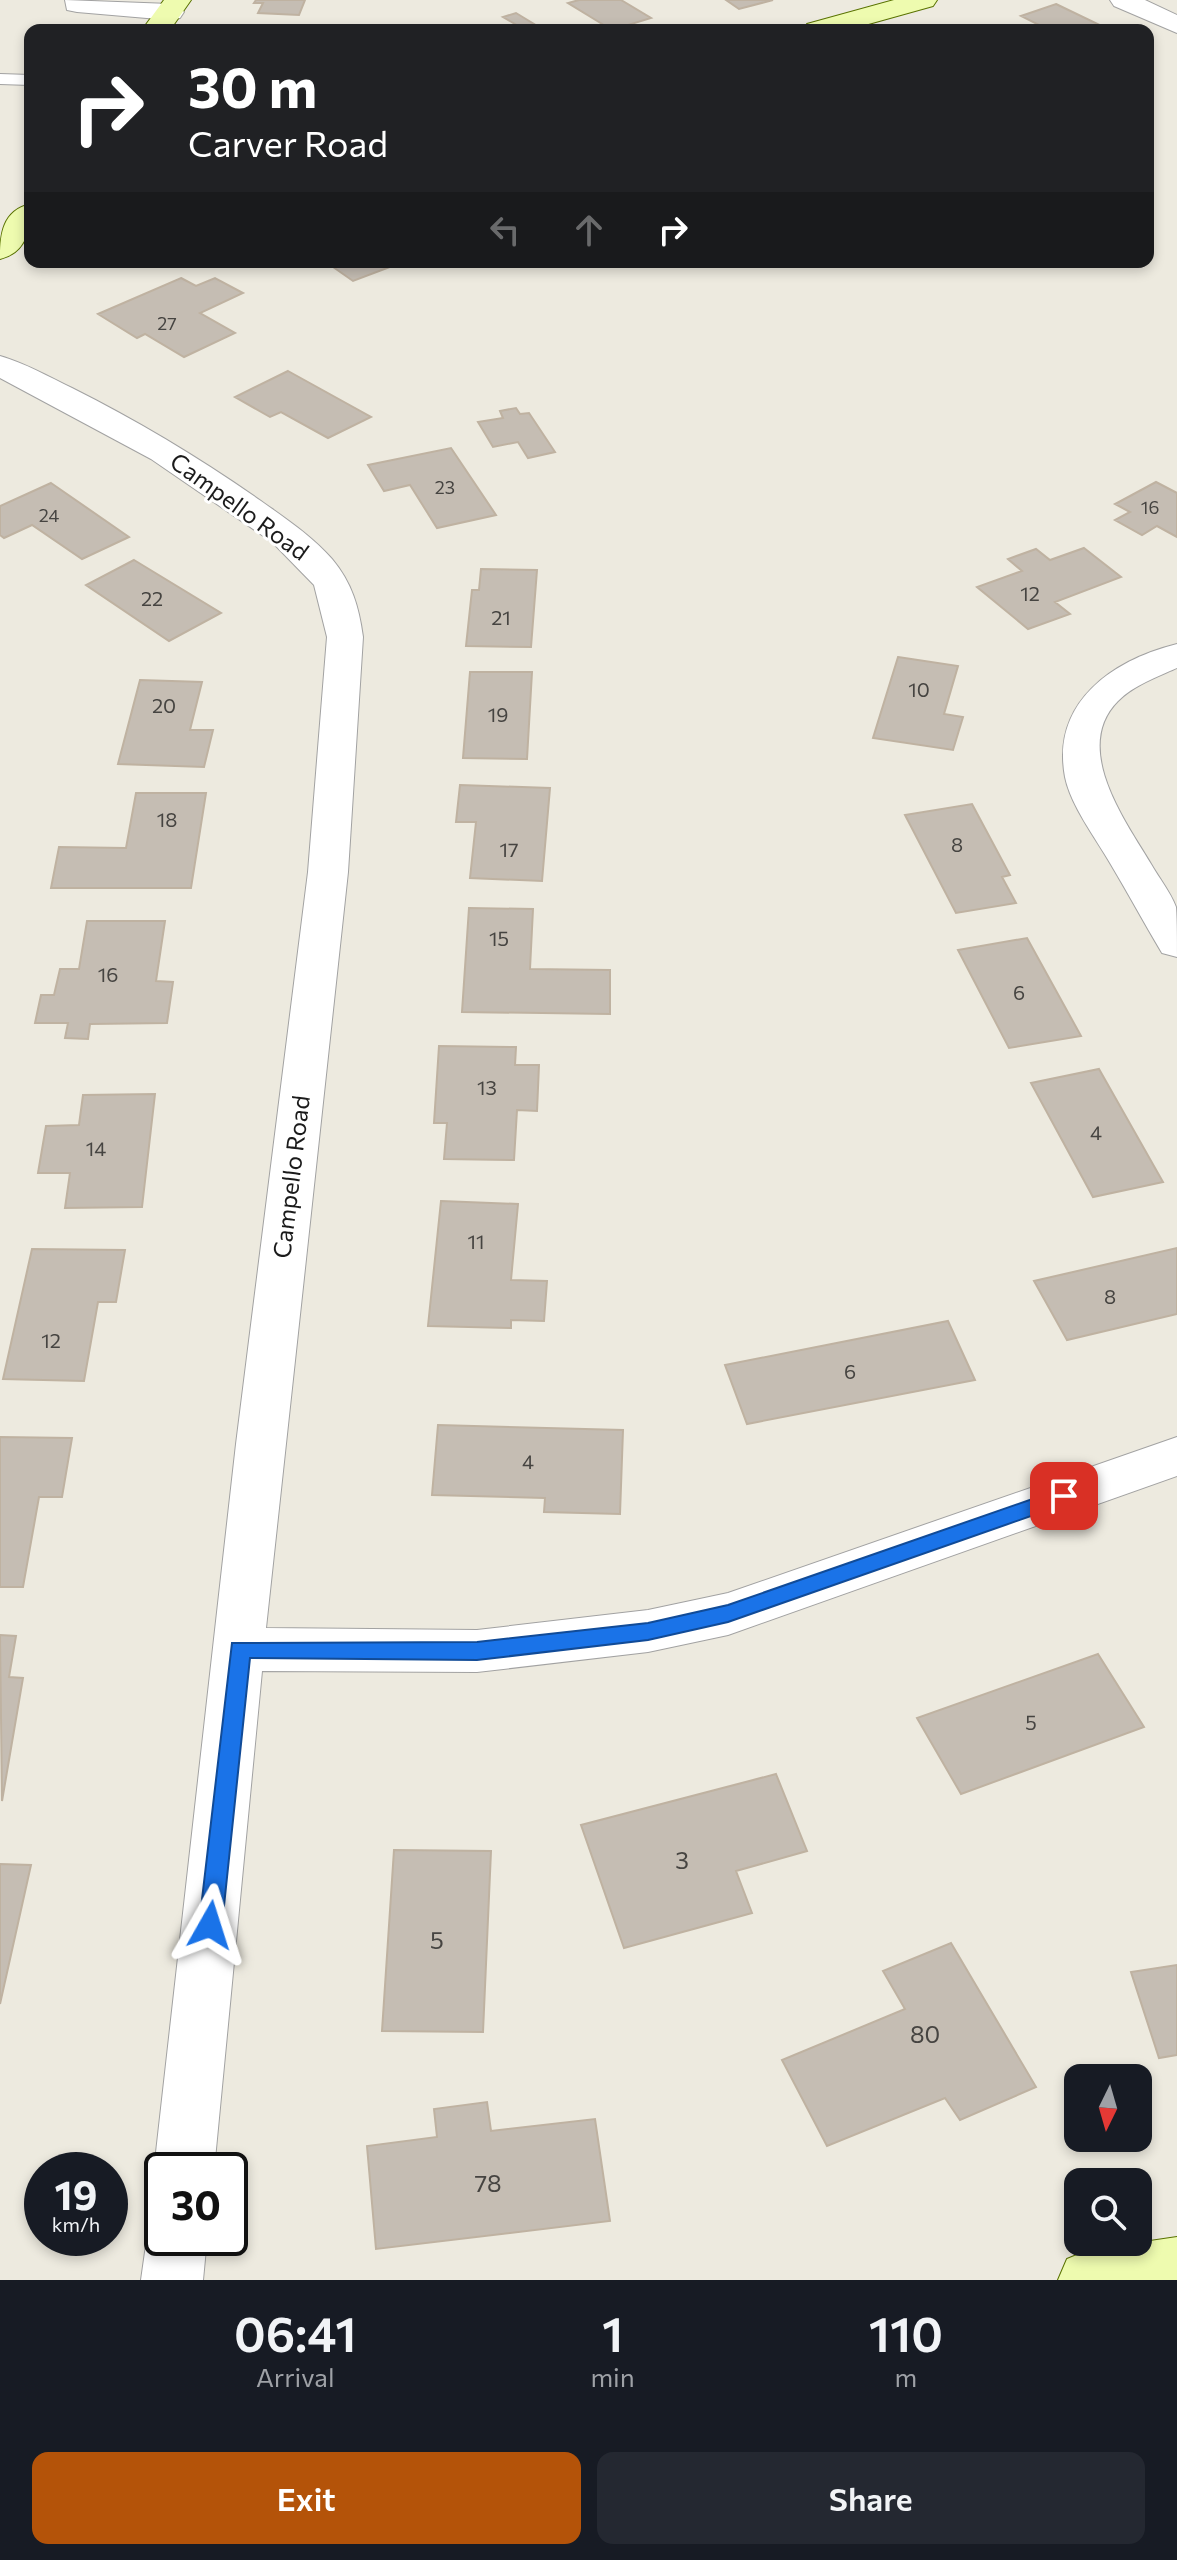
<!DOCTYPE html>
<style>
:root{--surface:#171b24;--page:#242831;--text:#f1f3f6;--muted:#9ea1a6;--accent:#b45309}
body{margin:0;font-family:Commissioner,sans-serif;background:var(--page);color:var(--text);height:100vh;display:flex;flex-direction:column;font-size:30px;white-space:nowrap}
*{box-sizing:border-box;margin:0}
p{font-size:26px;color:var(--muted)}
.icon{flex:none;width:44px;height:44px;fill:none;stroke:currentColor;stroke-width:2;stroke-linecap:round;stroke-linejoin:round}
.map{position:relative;height:2280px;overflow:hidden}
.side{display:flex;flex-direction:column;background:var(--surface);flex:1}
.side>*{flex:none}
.hud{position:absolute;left:24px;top:24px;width:1130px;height:244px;border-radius:16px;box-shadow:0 4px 12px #0003;background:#202124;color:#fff;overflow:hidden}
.needle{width:52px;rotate:185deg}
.tools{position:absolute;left:1064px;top:2064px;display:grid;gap:16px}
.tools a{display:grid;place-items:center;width:88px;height:88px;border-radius:16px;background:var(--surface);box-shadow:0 4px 12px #0003;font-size:40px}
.speed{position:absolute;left:24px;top:2152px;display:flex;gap:16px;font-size:40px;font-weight:700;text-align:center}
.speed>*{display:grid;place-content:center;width:104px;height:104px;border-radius:50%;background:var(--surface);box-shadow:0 4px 12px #0003;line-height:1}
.speed small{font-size:20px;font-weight:400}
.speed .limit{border:4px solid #111;border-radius:12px;background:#fff;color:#111}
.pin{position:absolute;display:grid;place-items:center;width:68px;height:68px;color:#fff;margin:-34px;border-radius:16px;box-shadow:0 4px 12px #0006}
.me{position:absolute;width:88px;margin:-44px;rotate:6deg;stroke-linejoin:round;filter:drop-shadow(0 0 6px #0008)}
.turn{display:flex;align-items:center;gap:28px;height:168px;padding:0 32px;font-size:36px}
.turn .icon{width:104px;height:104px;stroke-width:2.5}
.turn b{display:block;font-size:56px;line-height:68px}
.lanes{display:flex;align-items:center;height:76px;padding:0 32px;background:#0003;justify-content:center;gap:40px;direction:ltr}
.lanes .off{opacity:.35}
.eta{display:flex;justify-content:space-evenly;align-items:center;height:136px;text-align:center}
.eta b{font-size:48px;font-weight:600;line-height:56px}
.button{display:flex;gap:16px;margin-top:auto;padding:16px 32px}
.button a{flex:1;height:92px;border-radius:16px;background:var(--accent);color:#fff;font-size:32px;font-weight:600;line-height:92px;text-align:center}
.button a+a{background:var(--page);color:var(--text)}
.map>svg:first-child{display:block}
.building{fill:#c5bdb3;stroke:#bfb2a1;stroke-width:2}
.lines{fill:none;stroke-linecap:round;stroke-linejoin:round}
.lane-casing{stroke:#a2a2a2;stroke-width:2}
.street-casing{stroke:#a2a2a2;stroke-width:2}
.secondary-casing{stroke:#597201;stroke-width:2}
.lane{fill:#fff;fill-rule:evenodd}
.street{fill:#fff;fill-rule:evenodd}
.secondary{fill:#eefbaf;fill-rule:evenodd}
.route{fill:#1a73e8;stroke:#114b97;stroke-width:2}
.labels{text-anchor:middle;stroke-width:6;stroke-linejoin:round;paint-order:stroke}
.far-number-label{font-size:18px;fill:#464441}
.number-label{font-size:20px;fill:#464441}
.street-label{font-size:24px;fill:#1b1b1b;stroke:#fff}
.near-number-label{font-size:24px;fill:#464441}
</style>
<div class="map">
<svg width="1177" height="2280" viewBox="0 0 1177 2280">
<rect width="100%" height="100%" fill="#edeadf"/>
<path class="building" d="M256 0H305L299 15 258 13 263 3H254Z
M579 0H621L651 18 612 30 568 3Z
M726 0H773L739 9Z
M1056 4 1102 26 1091 30H1049L1021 16Z
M516 13 539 27 525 30 503 17Z
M326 262H403L353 281Z
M181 278 196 286 215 278 243 293 200 313 235 333 184 357 145 334 137 338 98 314Z
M288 371 371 417 328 438 281 412 270 417 235 397Z
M516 408 520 414 529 413 555 452 528 458 518 442 493 447 478 422 503 418 500 411Z
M451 448 496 515 437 528 410 485 384 491 368 465Z
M1156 482 1177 493V537L1157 526 1142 535 1115 520 1130 512 1115 504Z
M51 483 129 537 82 559 32 525 4 538 0 535V506Z
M1084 548 1121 577 1055 602 1070 614 1028 629 977 587 1022 571 1008 559 1036 549 1050 560Z
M134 560 221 613 169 641 86 585Z
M481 569 537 570 531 647 466 646 472 590H479Z
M898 657 958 666 944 714 963 717 953 750 873 738Z
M470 672H532L527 759 463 758Z
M140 680 202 682 190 730H213L204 767 118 764Z
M460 785 550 788 542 881 470 878 476 822H456Z
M136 793H206L191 888H51L59 847 126 848Z
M972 804 1010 875 1002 877 1016 903 956 913 905 815Z
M469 908 533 909 530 969 610 970V1014L462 1012Z
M87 921H165L156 981 173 982 167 1023 90 1024 88 1039 65 1038 68 1023H35L41 995H54L60 969H79Z
M1027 938 1081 1036 1009 1048 958 950Z
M439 1046 516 1047 515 1065H539L537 1111 517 1110 514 1160 444 1159 447 1123H434Z
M1099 1069 1163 1182 1093 1197 1031 1083Z
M155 1094 142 1207 65 1208 70 1173H38L46 1126 79 1125 83 1095Z
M441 1201 518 1204 511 1280 547 1281 544 1321 511 1320V1328L428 1326Z
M1177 1248V1314L1067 1340 1034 1281Z
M32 1249 125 1250 116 1302H98L84 1381 3 1379Z
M948 1321 975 1380 747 1424 725 1365Z
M438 1425 623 1430 620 1514 544 1512 545 1498 432 1495Z
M0 1437 72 1438 62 1497H39L23 1587H0Z
M0 1635 16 1636 9 1677 23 1678 2 1801Z
M1098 1654 1144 1727 961 1794 917 1718Z
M776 1774 807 1851 736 1871 752 1913 624 1948 581 1825Z
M394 1850 491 1851 483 2032 382 2031Z
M0 1864 31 1865 0 2004Z
M951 1943 1036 2087 960 2120 945 2098 827 2146 782 2060 905 2009 883 1971Z
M1177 1965V2055L1159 2058 1131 1972Z
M487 2102 491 2131 595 2119 610 2221 376 2249 367 2146 437 2137 434 2109Z"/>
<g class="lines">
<defs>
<path id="lane" d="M0 74 30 75V85L0 84Z"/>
<path id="street" d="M65 0 170 4 180 6 184 12 180 18 170 20 77 12 67 10Z
M1110 0H1145L1177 15V33L1114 6Z
M0 356C25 363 49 377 72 388 138 421 201 459 261 501 286 519 312 536 332 559 352 583 359 607 363 637L348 872 266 1628 477 1630 648 1610 728 1593 1177 1437V1476L728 1635 648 1652 477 1672 262 1671 214 2170H162V2188L154 2170 236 1444 308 872 327 637 314 585 272 542 151 459 0 378Z
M1177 644V668C1157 677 1134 685 1118 701 1071 748 1126 822 1151 864 1159 878 1171 893 1176 907 1177 921 1177 942 1177 957L1162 953C1144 923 1128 893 1110 863 1095 837 1071 806 1065 777 1051 702 1113 660 1177 644Z
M162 2215V2238H207L203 2280H141L147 2238 156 2217Z"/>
<path id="secondary" d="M164 0H191L170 30H142Z
M894 0H937L933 6 847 30H803L807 24Z
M30 204C30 228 28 252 0 259 0 235 2 211 30 204Z
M1177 2237V2280H1058L1067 2259 1089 2250Z"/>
</defs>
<use href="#lane" class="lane-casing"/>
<use href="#street" class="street-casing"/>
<use href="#secondary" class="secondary-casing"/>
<use href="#lane" class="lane"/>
<use href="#street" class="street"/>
<use href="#secondary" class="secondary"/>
</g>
<path class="route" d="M1064 1488 1074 1496 1071 1502 728 1622 648 1640 477 1660 250 1658 222 1925 218 1932 210 1935 202 1932 199 1925 232 1643 477 1642 648 1623 728 1605Z"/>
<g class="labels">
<g class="far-number-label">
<text x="167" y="330">27</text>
<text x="445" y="494">23</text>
<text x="1150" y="514">16</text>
<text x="49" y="522">24</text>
</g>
<g class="number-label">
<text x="1030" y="601">12</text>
<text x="152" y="606">22</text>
<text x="501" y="625">21</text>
<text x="919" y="697">10</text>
<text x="164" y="713">20</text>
<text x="498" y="722">19</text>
<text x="167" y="827">18</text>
<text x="957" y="852">8</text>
<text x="509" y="857">17</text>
<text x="499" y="946">15</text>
<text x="108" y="982">16</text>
<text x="1019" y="1000">6</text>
<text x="487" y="1095">13</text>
<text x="1096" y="1140">4</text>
<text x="96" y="1156">14</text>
<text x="476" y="1249">11</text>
<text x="1110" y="1304">8</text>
<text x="51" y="1348">12</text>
<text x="850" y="1379">6</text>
<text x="528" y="1469">4</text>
<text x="1031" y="1730">5</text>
</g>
<g class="street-label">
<text transform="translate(239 507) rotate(36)" y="8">Campello Road</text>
<text transform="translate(292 1177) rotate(-83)" y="8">Campello Road</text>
</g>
<g class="near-number-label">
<text x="682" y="1869">3</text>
<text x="437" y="1949">5</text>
<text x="925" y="2043">80</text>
<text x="488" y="2192">78</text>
</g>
</g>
</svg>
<div class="tools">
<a><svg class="needle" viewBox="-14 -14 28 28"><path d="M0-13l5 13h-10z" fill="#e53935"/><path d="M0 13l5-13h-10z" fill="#9ea1a6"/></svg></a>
<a><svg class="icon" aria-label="search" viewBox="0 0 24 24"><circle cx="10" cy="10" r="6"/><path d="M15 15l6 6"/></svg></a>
</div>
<div class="speed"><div>19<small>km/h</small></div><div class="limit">30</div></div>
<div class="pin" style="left:1064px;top:1496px;background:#d93025"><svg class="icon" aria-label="arrive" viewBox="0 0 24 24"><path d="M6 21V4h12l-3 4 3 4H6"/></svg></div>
<svg class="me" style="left:210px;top:1925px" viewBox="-20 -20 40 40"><path d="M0-17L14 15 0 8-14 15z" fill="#1a73e8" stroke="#fff" stroke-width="4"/></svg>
<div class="hud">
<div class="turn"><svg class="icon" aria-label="right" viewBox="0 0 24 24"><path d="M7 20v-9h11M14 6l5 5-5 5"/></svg><div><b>30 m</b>Carver Road</div></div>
<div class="lanes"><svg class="icon off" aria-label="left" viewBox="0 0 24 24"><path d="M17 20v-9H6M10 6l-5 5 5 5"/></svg><svg class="icon off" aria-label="ahead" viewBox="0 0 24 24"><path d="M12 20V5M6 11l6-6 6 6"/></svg><svg class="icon" aria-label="right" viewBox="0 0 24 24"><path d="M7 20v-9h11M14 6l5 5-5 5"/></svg></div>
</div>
</div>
<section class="side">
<div class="eta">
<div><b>06:41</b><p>Arrival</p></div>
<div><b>1</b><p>min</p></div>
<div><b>110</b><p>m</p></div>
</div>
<div class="button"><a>Exit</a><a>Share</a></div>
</section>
